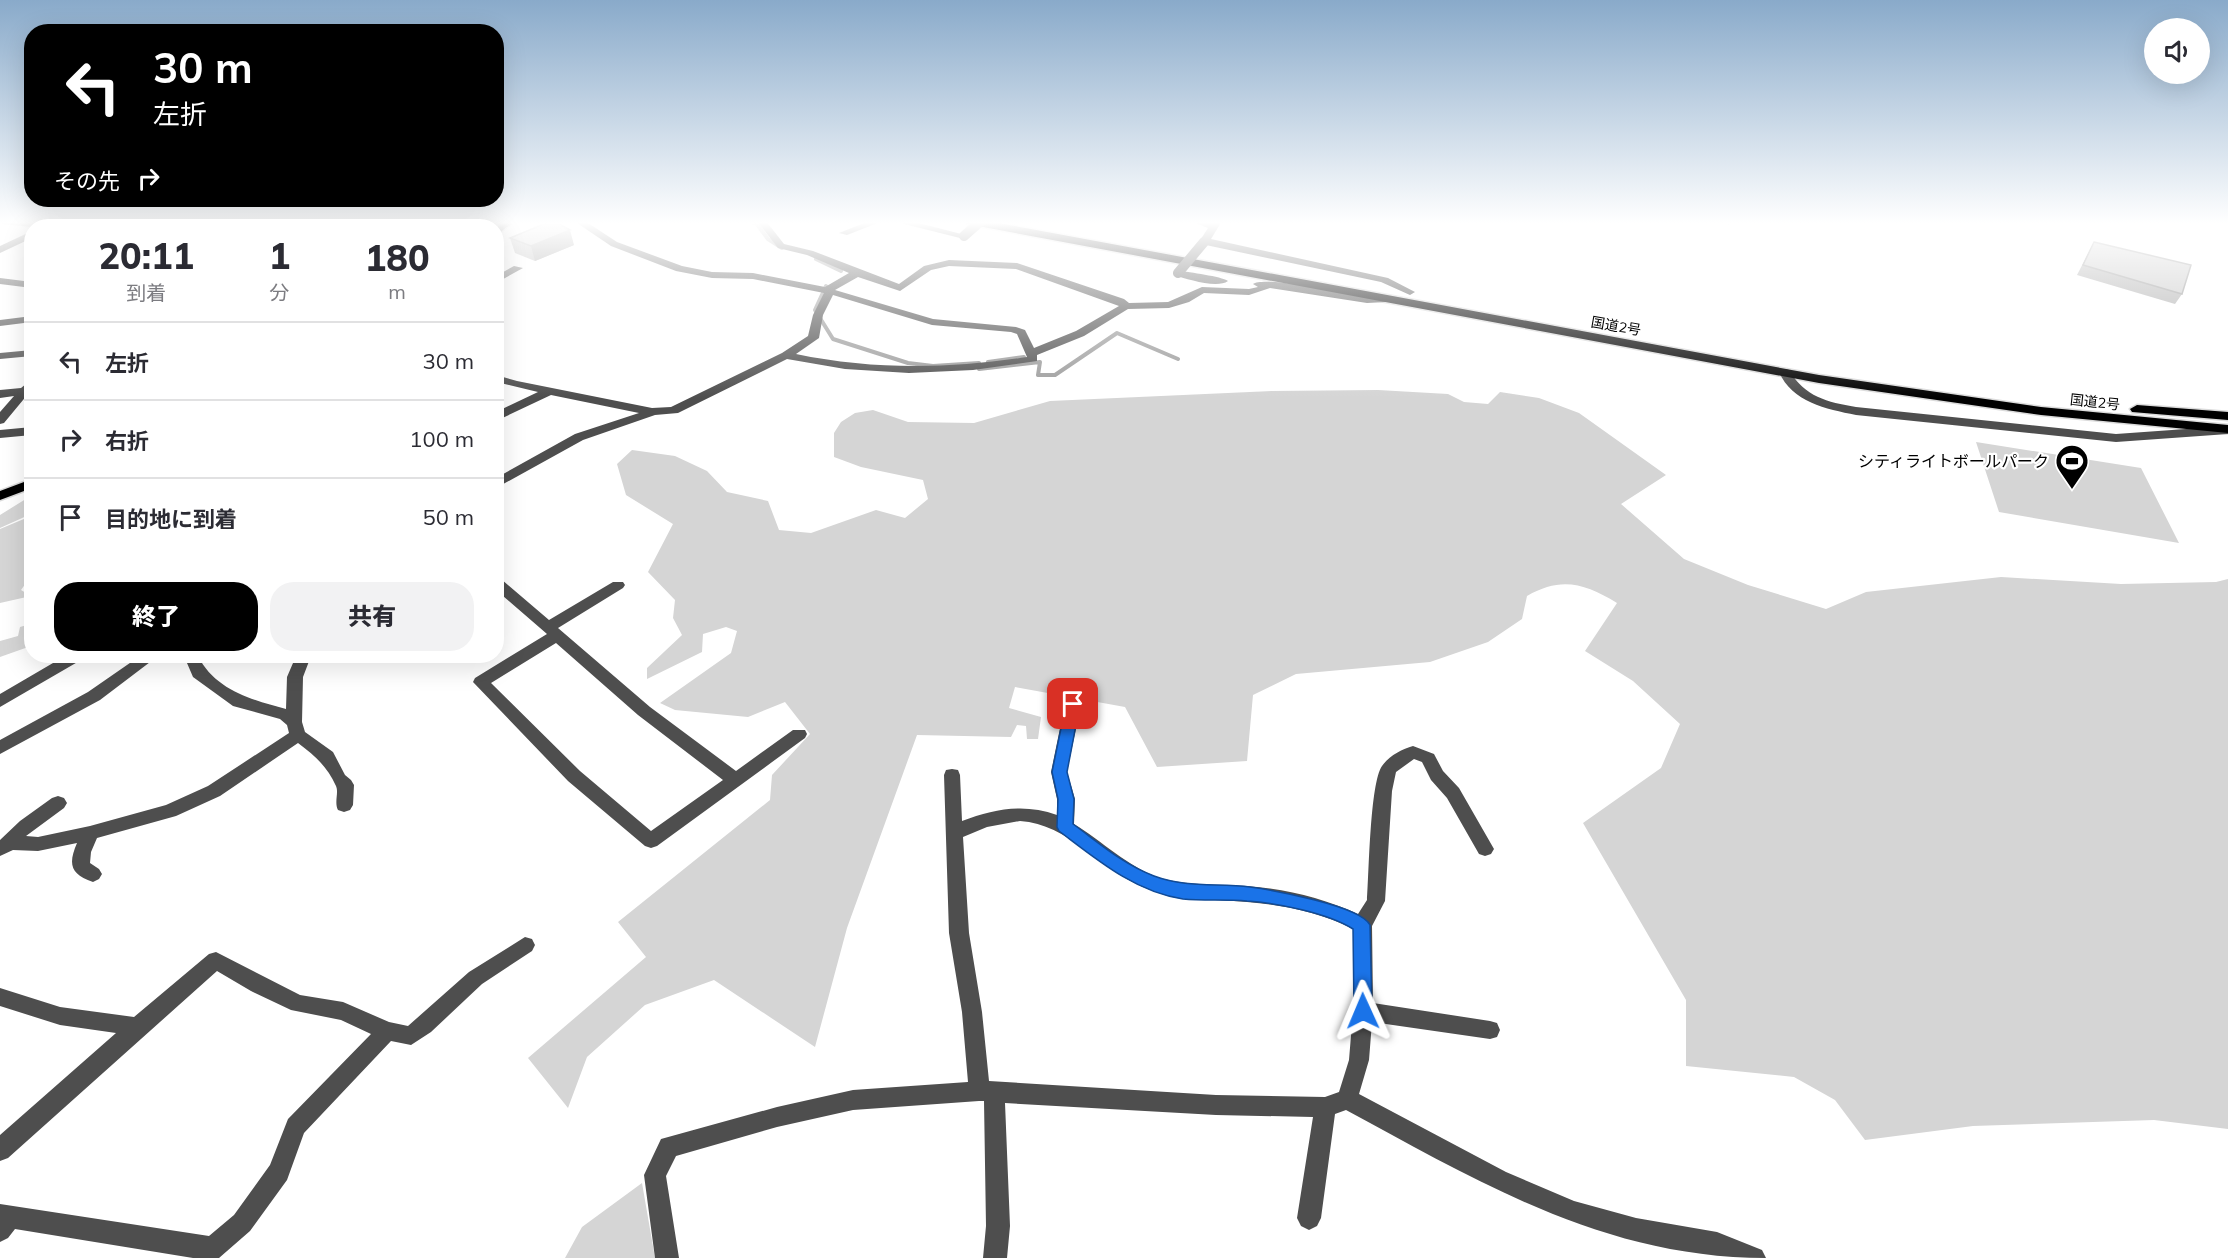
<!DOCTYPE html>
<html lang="ja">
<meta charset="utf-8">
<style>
:root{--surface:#fff;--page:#f2f2f3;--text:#2b2b33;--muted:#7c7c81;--line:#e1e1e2;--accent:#000}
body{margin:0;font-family:Mulish,"Noto Sans JP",sans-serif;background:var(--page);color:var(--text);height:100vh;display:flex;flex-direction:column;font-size:22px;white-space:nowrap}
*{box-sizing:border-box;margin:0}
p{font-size:20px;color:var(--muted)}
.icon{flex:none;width:33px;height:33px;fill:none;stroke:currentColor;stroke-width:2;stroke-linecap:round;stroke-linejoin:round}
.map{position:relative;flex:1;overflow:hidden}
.sheet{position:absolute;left:24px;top:219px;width:480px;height:444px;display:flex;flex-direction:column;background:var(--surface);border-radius:24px;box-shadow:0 6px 24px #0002}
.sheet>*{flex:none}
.guide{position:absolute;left:24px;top:24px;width:480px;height:183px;border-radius:24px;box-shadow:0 6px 24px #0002;background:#000;color:#fff;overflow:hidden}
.tools{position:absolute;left:2144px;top:18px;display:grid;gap:12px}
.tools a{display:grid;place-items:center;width:66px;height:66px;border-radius:50%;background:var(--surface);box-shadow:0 6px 24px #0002;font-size:30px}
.pin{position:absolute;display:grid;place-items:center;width:51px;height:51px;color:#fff;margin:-26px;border-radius:12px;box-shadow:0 3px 9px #0006}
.me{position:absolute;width:66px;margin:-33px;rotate:359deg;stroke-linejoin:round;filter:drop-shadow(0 0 4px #0008)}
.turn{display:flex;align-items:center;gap:21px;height:126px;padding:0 30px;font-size:27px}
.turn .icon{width:78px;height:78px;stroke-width:2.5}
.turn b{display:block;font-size:42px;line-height:51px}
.then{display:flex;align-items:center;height:57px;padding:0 30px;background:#0003;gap:12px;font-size:22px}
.eta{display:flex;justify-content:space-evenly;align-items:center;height:102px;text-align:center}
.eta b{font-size:36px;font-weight:800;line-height:42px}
.cta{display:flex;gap:12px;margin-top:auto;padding:12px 30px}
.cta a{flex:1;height:69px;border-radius:24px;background:var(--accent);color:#fff;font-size:24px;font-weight:800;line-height:69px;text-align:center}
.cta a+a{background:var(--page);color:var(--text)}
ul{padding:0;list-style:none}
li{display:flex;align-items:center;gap:18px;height:78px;padding:0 30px;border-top:2px solid var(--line)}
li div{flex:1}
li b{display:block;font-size:22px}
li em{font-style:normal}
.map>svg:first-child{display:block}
.green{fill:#d5d5d5}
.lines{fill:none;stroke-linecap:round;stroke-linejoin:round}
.stream{stroke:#9c9c9c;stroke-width:4}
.major-casing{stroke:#dbdbdb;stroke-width:3}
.highway-casing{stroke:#dbdbdb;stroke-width:3}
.minor{fill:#4e4e4e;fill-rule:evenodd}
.major{fill:#000;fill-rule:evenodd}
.highway{fill:#000;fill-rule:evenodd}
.minor-bridge{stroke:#4e4e4e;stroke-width:10}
.wall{fill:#a3a3a3}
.shaded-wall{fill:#858585}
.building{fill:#bebebe;stroke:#858585;stroke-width:1.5}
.route{fill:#1a73e8;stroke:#114b97;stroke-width:1.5}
.labels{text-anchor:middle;stroke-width:4.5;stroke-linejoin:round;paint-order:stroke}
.far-street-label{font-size:14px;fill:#000;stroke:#fff}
.poi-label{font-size:16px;fill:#000;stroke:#fff;text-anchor:end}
</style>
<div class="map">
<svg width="2228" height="1258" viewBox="0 0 2228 1258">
<rect width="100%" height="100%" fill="#fff"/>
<path class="green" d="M1378 390 1448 394 1464 402 1488 404 1500 392 1539 398 1579 413 1666 475 1621 504 1684 559 1748 585 1826 609 1866 592 2001 577 2121 584 2216 582 2228 579V1129L2154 1120 1973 1126 1865 1140 1835 1100 1794 1077 1686 1066V1000L1583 823 1661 768 1680 724 1633 681 1585 651 1617 603C1585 584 1562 576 1527 596L1522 619 1488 642 1430 662 1296 674 1253 695 1247 761 1157 767 1125 707 1015 687 1009 708 1041 717 1038 739H1027L1026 726 1017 725 1011 737 917 735 847 928 815 1047 714 980 645 1005 587 1057 568 1108 528 1058 646 957 618 922 770 800 772 775 810 734 785 702 748 717 675 710 660 703 731 653 737 631 726 627 703 634 702 652 647 679V668L682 635 673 618 675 600 648 572 673 524 626 495 617 464 632 450 675 456 707 471 727 492 768 501 779 530 811 533 876 510 905 518 928 499 923 480 861 467 834 457V433L841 422 855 413 873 410 908 422 974 423 1050 401 1272 391Z
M1976 442 2141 468 2179 543 1999 512Z
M29 497 31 498V514L0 528V515Z
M31 516V576L21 590 31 596 0 603V529Z
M27 625 31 626V646L0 657V641L18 636 20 627Z
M642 1183 655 1258H565L582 1227Z"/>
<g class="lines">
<path class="stream" d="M744 221 756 223 768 239 782 248
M816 259 841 271
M826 286 815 310 833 339 908 363 933 366 979 363
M988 362 1024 357
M979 369 1040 362 1038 375H1055L1117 333 1178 359"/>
<defs>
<path id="major" d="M504 221H514L496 236V228Z
M32 479V488L0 500V491Z"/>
<path id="highway" d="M962 221H988L1819 375 2041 407 2228 425V433L2041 415 1819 383 967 224Z
M2137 405 2228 412V420L2132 412 2130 409Z"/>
</defs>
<use href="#major" class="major-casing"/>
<use href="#highway" class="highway-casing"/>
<path class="minor" d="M0 221H29L48 226 32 227 2 224Z
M118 221H162L158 224 91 226 96 223Z
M277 221H286L283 226H274Z
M409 221H508L512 224 507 227 413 224Z
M574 221H585L617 242 682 266 712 272 753 273 825 287 849 273 807 255 778 248 757 221H766L784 244 813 251 899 284 924 266 949 260 1017 263 1124 299 1129 303 1168 302 1202 287 1249 289 1258 287 1253 284C1264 276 1342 292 1359 296 1369 297 1384 293 1391 299L1386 302 1367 303 1270 288 1249 295 1204 293 1189 302 1169 308 1128 309 1084 336 1037 355V361L973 370 909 373 845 369 787 359 678 413 655 415 583 440 496 488V478L575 434 639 413 551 395 496 421V412L538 392 496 382V375L517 381 652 408 671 407 782 353 808 336 813 315 824 293 753 279 712 278 676 271 611 246ZM949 266 1016 269 1119 306 1076 331 1034 348 1025 330 1016 327 933 319 835 290 858 277 900 291 931 270ZM833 295 932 325 1011 332 1017 334 1027 357C950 369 872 370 796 354L819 338 823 315Z
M869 221H883L847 235 839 233Z
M892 221H911L969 236 964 239Z
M1190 221 1212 223 1222 221 1211 239 1388 278 1415 292 1410 295 1381 282 1201 244 1199 242 1208 228Z
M32 231V238L0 253V246Z
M514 266 523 268 496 283V276Z
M1178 270C1190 273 1221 276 1228 281 1217 289 1187 279 1174 275L1173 273Z
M0 278 32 282V288L0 284Z
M32 316V322L0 326V320Z
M32 350V356L0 359V353Z
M1785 369 1789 370C1805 397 1827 402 1856 407L2116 434 2228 426V434L2116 442 1856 415C1826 409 1792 402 1779 372Z
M32 379 31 393 28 394 4 423 0 424V412L14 396 0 398V390L21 388Z
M32 427V435L0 438V430Z
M496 578 501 579 549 620 613 582H623L625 585 623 588 558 628 650 707 736 771 793 730H805L807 734 805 738 657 846 651 848 645 846 568 781 473 682 475 678 547 634 496 590ZM556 643 638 715 723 780 651 831 580 771 491 683Z
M65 656H84L81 660 0 707V694Z
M140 656H158L100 700 0 754V740L88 692Z
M184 656H198C215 690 252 700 286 709L287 677 296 656H311L303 677 302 722 305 732 333 752 345 775 351 780 354 785 353 805 350 810 344 812 338 810C334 802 339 793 336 786 327 766 315 756 298 743L220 796 176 816 97 838 91 852 90 863 99 869 102 874 99 879 93 882C70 874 68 864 77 843L38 851 13 850 0 856V840L20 821 52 798 58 796 64 798 67 803 64 808 26 836 38 837 90 826 166 805 208 786 289 733 287 725 280 719 233 706 193 677Z
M1073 698 1079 700 1081 704 1067 772 1075 799 1074 824C1102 841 1128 867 1160 878 1188 886 1218 884 1247 886 1285 889 1323 898 1358 914L1367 900C1369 874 1370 783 1382 766 1389 756 1402 749 1413 746L1434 754 1443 771 1459 788 1494 849 1491 854 1485 856 1479 854 1447 798 1431 780 1422 762 1414 759 1396 772 1392 791 1385 901 1372 926 1373 1003 1490 1021 1497 1023 1500 1030 1497 1037 1490 1039 1372 1022 1369 1060 1359 1094 1506 1172 1574 1201 1636 1218 1717 1232 1762 1250 1766 1258C1606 1258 1481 1183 1346 1110L1335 1114 1321 1218 1317 1226 1309 1230 1301 1226 1297 1218 1313 1117 1216 1115 1005 1103 1010 1226 1007 1258H983L986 1226 984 1101H979L853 1110 777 1127 676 1156 666 1176 679 1258H655L644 1175 661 1139 777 1107 853 1090 968 1082 962 1012 949 933 944 775 946 770 952 769 958 770 960 775 962 821C994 809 1024 803 1057 815V799L1051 772 1065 704 1067 700ZM1020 821C1069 824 1099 869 1143 887 1177 901 1211 899 1247 902 1283 905 1320 912 1353 929V1011L1349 1060 1339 1092 1325 1097 1216 1095 989 1081 982 1012 969 933 963 837 987 827Z
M525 937 532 939 535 945 532 951 482 984 431 1032 411 1045 391 1041 304 1133 287 1180 250 1231 219 1258H193L15 1229 8 1238 0 1242V1204L209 1236 234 1215 270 1165 288 1119 371 1034 341 1020 291 1010 251 991 217 971 8 1158 0 1161V1135L116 1033 60 1025 0 1006V988L60 1007 134 1017 209 954 216 952 300 995 343 1002 389 1022 408 1026 469 972Z"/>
<use href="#major" class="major"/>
<use href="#highway" class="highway"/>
<path class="minor-bridge" d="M964 236 981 221
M1178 273 1204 242"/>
</g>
<path class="wall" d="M1717 221H1733L1729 225Z
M510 238 574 245 535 261 515 253Z
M2094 242 2182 294 2175 304 2077 275Z"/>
<path class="shaded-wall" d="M570 230 574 245 535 261 531 246Z"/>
<path class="building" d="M551 221H554L570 230 531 246 510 238Z
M2094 242 2191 265 2182 294 2083 265Z"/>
<linearGradient id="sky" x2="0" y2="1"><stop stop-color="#89aaca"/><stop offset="0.56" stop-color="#fff"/><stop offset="1" stop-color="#fff" stop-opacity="0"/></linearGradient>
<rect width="2228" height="398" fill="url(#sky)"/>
<path class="route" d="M1073 699 1080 704 1067 772 1074 799 1073 824C1099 843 1124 865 1154 876 1186 888 1217 883 1250 887 1272 890 1361 906 1370 925L1372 1011 1369 1017 1363 1020 1356 1017 1354 1011 1353 929C1328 913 1277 903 1247 901 1226 899 1204 901 1183 899 1135 892 1096 859 1059 831L1057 827 1058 799 1052 772 1066 704Z"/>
<defs>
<symbol id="stadium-pin" viewBox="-11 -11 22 30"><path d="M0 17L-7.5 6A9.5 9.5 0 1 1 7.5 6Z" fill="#000" stroke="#fff"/><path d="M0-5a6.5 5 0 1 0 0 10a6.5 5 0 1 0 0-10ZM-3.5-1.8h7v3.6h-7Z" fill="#fff"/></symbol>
</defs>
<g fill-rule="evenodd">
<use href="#stadium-pin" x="2053" y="442" width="38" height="52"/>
</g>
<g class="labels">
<g class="far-street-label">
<text transform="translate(1616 326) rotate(10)" y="5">国道2号</text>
<text transform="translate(2095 402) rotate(6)" y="5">国道2号</text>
</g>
<g class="poi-label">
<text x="2049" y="467">シティライトボールパーク</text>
</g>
</g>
</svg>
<div class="tools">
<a><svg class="icon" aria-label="sound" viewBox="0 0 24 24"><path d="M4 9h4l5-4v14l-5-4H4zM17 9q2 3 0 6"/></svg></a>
</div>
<div class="pin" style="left:1073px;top:704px;background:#d93025"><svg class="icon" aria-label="arrive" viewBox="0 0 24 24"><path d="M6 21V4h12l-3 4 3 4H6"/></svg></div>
<svg class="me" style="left:1363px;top:1011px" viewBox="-20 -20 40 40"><path d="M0-17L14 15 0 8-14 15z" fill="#1a73e8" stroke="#fff" stroke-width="4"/></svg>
<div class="guide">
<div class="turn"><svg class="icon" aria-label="left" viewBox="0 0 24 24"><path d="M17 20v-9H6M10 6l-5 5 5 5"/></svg><div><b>30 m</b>左折</div></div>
<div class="then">その先<svg class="icon" aria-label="right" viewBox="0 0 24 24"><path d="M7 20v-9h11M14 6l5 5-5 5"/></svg></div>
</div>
<section class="sheet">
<div class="eta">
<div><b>20:11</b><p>到着</p></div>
<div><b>1</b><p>分</p></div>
<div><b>180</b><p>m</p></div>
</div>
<ul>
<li><svg class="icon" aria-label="left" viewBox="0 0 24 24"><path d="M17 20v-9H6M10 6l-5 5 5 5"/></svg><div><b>左折</b></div><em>30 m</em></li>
<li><svg class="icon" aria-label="right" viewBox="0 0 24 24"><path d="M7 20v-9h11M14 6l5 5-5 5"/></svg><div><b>右折</b></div><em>100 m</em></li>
<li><svg class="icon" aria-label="arrive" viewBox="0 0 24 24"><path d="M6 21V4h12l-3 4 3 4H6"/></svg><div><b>目的地に到着</b></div><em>50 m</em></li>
</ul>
<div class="cta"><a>終了</a><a>共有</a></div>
</section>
</div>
